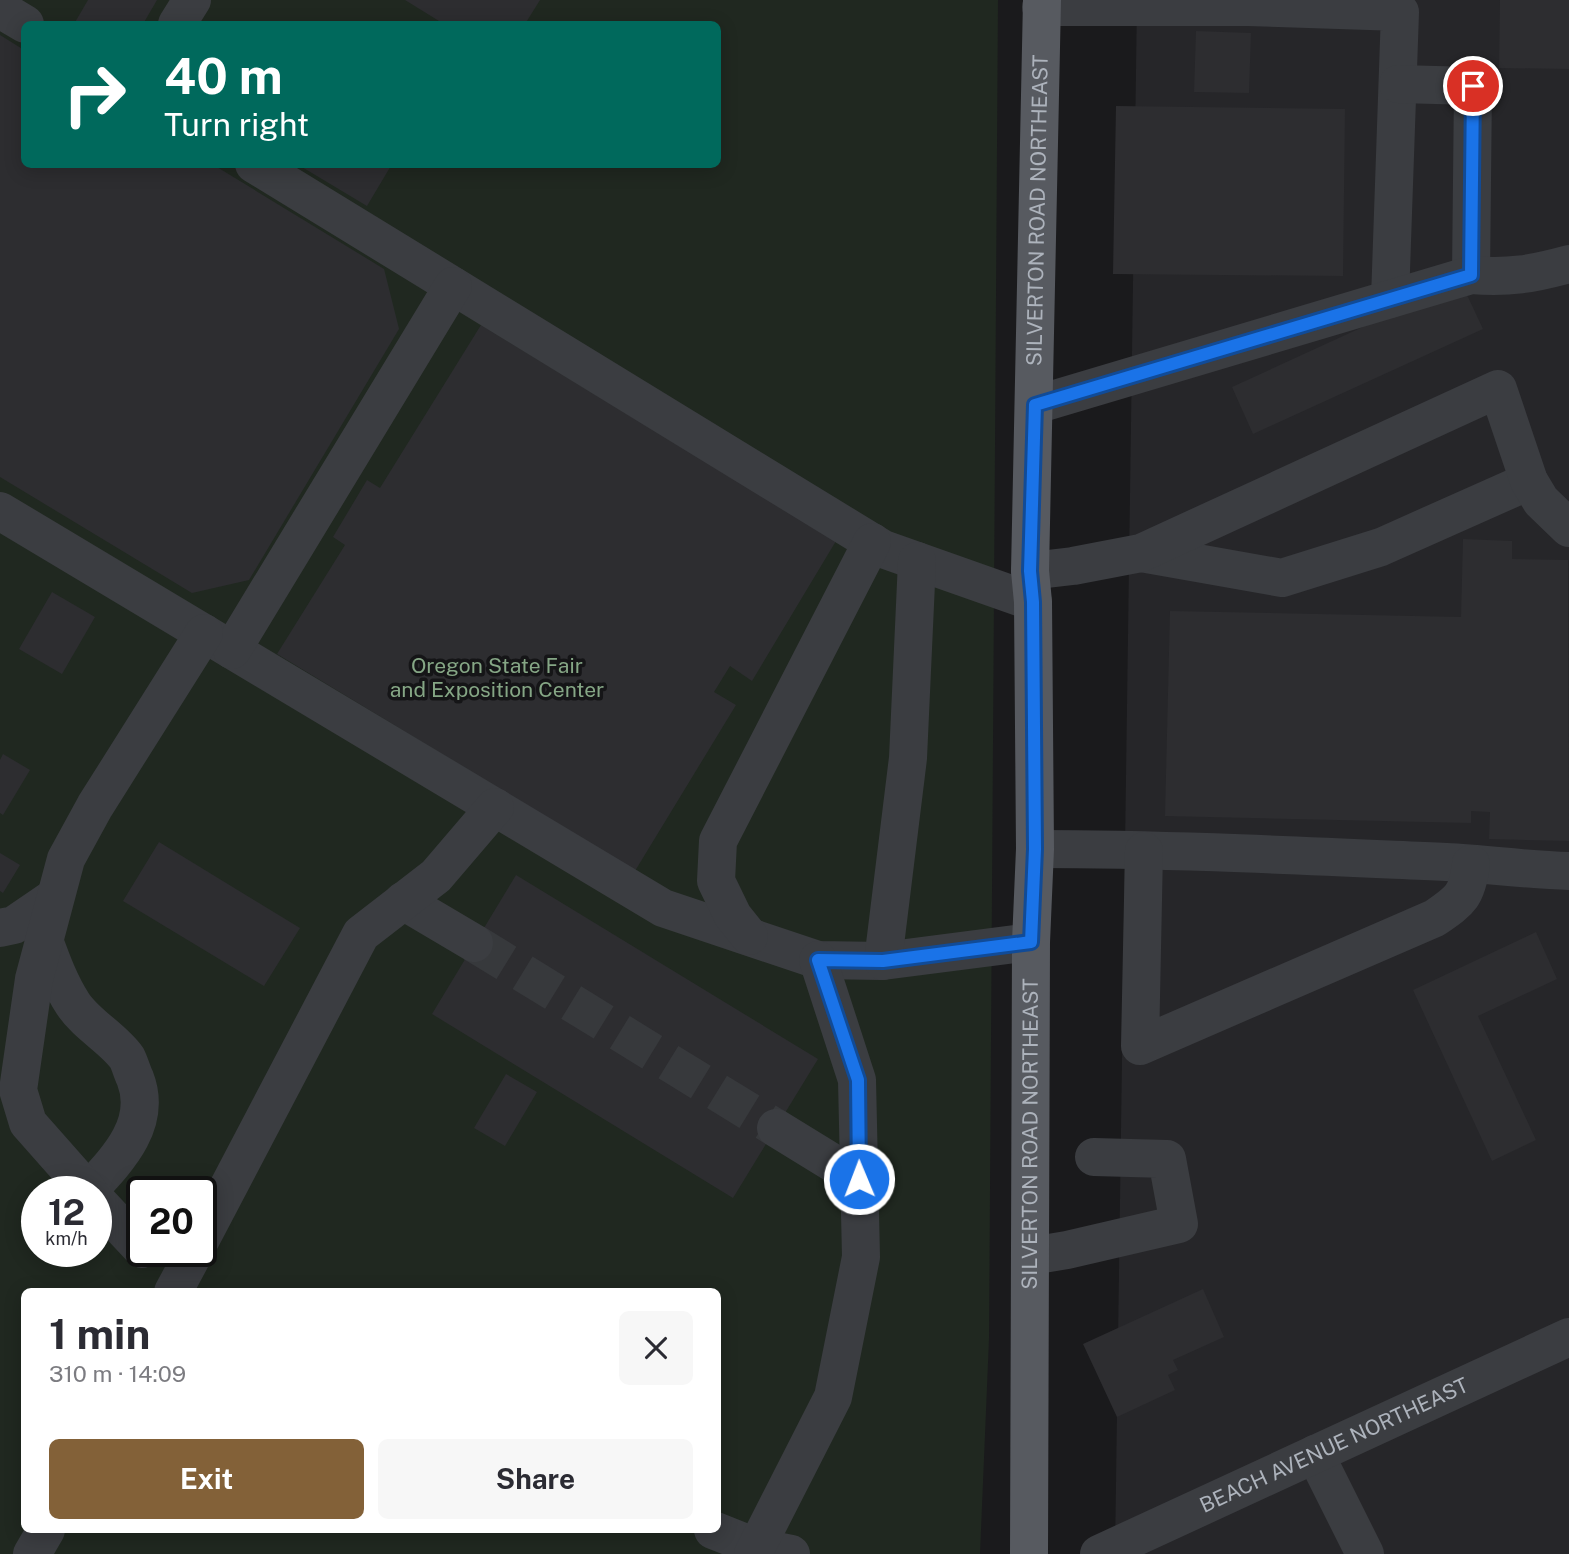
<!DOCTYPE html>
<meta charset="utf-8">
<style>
:root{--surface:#fff;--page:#f7f7f7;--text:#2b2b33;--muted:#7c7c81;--accent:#836138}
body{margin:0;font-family:"Public Sans",sans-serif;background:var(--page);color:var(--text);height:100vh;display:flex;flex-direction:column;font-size:26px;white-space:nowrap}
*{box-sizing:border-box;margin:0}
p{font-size:23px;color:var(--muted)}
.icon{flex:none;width:38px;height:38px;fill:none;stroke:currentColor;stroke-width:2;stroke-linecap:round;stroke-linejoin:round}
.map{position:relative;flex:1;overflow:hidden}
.drawer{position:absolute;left:21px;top:1288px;width:700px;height:245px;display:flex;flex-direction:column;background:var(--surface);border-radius:10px;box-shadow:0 4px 18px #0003}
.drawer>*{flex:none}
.guide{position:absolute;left:21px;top:21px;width:700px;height:147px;border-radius:10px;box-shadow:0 4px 18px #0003;background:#00695c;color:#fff;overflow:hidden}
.speed{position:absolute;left:21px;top:1176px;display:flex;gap:14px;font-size:35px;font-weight:700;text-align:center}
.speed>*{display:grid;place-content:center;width:91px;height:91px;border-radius:50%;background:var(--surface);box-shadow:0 4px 18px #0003;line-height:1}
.speed small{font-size:18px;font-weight:400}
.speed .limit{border:4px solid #111;border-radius:10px;background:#fff;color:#111}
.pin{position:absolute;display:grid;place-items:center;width:60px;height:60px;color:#fff;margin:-30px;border:4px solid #fff;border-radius:50%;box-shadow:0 2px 7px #0007}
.me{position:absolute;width:77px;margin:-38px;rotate:359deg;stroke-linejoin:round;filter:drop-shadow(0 0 5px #0008)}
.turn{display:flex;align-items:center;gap:24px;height:147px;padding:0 28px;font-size:32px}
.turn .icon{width:91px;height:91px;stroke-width:2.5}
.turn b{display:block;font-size:49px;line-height:60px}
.round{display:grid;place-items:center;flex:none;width:74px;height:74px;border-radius:10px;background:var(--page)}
.head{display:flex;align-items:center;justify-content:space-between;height:119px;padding:0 28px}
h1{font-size:42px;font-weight:700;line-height:52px}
.button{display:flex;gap:14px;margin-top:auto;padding:14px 28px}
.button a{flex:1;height:80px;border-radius:10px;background:var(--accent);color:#fff;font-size:28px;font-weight:700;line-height:80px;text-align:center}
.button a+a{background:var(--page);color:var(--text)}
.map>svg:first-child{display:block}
.built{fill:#262629}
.green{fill:#202820;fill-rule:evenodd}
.building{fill:#2d2d30}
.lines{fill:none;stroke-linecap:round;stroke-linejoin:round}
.minor-tunnel{stroke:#37393c;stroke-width:38;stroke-dasharray:38 19;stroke-linecap:butt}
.minor{stroke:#3b3d41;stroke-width:38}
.major{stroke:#575a60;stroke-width:38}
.route-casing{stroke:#114b97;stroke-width:18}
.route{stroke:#1a73e8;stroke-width:12}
.labels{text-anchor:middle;stroke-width:7;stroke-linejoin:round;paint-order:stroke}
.street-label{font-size:21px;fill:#adb3bc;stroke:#151517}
.park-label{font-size:21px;fill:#85a685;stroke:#151517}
</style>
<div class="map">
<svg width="1569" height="1554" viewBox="0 0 1569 1554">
<rect width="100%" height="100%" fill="#1a1a1c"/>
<path class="built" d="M1137 0H1569V1554H1115Z"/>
<path class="green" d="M0 0H998L989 1339 980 1554H0ZM24 24H718V164H24ZM37 1192H96V1251H37ZM142 1192H201V1251H142ZM24 1292H718V1530H24Z"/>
<path class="building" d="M88 0H157L143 24H74Z
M405 0H540L525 24H437L439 21Z
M1500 0H1569V69L1499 68Z
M1196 31 1251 33 1249 93 1194 92Z
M0 35 24 50V164H212L384 269 399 329 249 580 192 593 0 477Z
M1116 106 1345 109 1343 276 1113 274Z
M297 164H392L367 206Z
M1461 282 1483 329 1253 434 1232 387Z
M481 325 836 541 752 681 730 666 714 692 736 705 635 871 277 654 345 545 333 537 367 480 380 488Z
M1463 539 1512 541V559L1568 560 1569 841 1489 839 1490 812 1471 811V823L1165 816 1170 611 1461 617Z
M52 592 95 617 62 674 19 649Z
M3 754 30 770 3 815 0 813V760Z
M159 842 300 928 264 986 123 901Z
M0 853 20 865 3 893 0 891Z
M516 875 818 1059 733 1198 432 1014Z
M1536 932 1557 979 1478 1016 1536 1140 1492 1161 1413 990Z
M506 1074 537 1092 505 1146 474 1128Z
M1203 1289 1224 1337 1173 1360 1178 1370 1168 1375 1175 1390 1117 1417 1083 1344Z"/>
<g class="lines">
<path class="minor-tunnel" d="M474 943 776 1128"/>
<g class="minor">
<path d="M1041 7H1248L1400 12 1390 299"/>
<path d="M0 9 25 24"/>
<path d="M177 24 192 0"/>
<path d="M1398 84 1473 86 1471 275"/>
<path d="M254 164 883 549 1033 602"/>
<path d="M1035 405 1471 275C1510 278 1532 274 1569 264"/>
<path d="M0 511 663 908 818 960 883 961 1031 942"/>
<path d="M1141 553 1282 578 1381 547 1529 481"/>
<path d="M1030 571 1073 566 1141 553 1498 389 1529 481 1541 501 1569 528"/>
<path d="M232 650 453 286"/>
<path d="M1035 849C1172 849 1309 856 1446 862 1487 864 1528 870 1569 871"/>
<path d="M1144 851 1140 1046 1435 918C1461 900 1467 896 1471 864"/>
<path d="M403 901 474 943"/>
<path d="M0 928 14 925 55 897"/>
<path d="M749 936 733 916 716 881 718 841 872 542"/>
<path d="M44 940C52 962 60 984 73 1004 87 1025 114 1039 127 1058 130 1064 132 1072 135 1078 153 1124 117 1160 88 1191"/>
<path d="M883 961 908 758 917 561"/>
<path d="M776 1128 859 1179"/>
<path d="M89 1192 28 1123 18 1090 34 979 66 859 95 806 204 633"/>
<path d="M96 1200 142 1249"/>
<path d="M201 1239 361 934 436 876 495 807"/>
<path d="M1031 1256 1067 1250 1179 1224 1167 1159 1094 1157"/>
<path d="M173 1292 195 1251"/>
<path d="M1315 1454 1365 1554"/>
<path d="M713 1530 756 1547 791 1554"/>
<path d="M32 1554 46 1530"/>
<path d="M753 1554 833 1397 861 1257 857 1080 818 960"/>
<path id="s1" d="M1099 1554 1569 1337"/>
</g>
<path class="major" id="s2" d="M1029 1554 1031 942 1035 849 1033 602 1030 571 1042 0"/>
</g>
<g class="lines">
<defs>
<path id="route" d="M859 1179 858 1080 818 960 883 961 1031 942 1035 849 1033 602 1030 571 1035 405 1471 275 1473 86"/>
</defs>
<use href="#route" class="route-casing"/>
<use href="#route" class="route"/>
</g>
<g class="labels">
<g class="street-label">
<text dy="7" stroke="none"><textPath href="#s2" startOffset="1344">SILVERTON ROAD NORTHEAST</textPath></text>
<text dy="7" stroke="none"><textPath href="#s2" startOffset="420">SILVERTON ROAD NORTHEAST</textPath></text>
<text dy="7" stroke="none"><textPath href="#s1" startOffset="259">BEACH AVENUE NORTHEAST</textPath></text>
</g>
<g class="park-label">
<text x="497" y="673">Oregon State Fair<tspan x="497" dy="24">and Exposition Center</tspan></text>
</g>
</g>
</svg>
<div class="speed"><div>12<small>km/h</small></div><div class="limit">20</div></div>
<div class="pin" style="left:1473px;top:86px;background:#d93025"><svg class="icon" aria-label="arrive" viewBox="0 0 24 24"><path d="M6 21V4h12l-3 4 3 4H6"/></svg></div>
<svg class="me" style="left:859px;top:1179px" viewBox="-20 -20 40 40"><circle r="17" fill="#1a73e8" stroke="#fff" stroke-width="3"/><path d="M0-11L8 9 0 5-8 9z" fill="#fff"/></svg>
<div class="guide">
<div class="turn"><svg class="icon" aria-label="right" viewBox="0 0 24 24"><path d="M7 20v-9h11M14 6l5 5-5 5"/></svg><div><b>40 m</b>Turn right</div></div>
</div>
<section class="drawer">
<div class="head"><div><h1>1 min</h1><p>310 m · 14:09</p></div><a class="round"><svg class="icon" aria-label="close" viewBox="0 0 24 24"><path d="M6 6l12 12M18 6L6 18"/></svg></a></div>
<div class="button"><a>Exit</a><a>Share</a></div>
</section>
</div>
